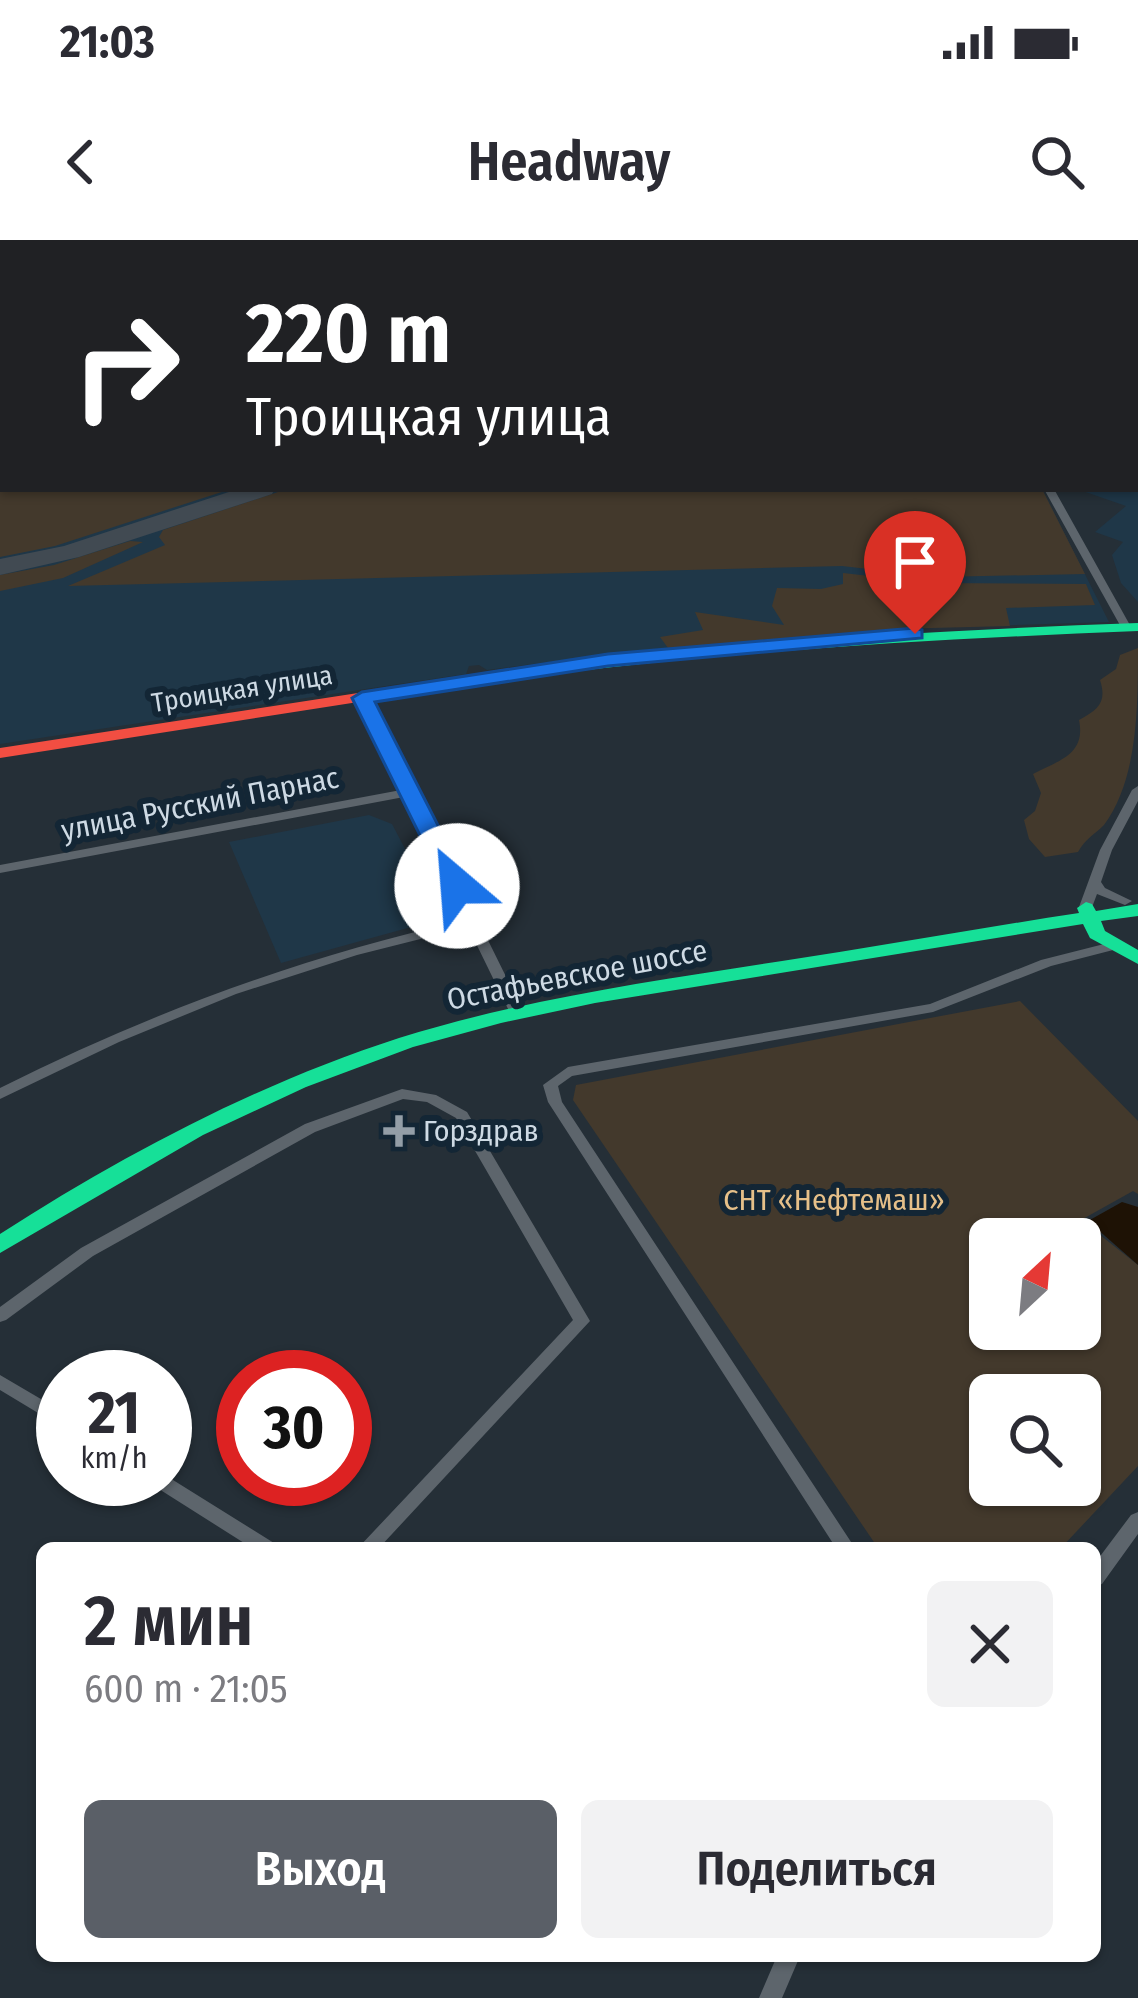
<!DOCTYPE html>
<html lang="ru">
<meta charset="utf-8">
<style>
:root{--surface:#fff;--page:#f2f2f3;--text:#2b2b33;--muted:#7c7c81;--accent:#5a5f67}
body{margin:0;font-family:"Fira Sans Condensed",sans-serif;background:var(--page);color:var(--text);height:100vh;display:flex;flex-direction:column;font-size:45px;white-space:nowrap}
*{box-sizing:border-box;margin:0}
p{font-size:39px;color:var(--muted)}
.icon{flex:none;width:66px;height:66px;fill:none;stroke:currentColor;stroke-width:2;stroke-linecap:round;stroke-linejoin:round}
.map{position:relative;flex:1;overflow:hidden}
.drawer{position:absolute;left:36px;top:1302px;width:1065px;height:420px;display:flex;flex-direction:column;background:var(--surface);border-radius:18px;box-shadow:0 3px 9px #0004}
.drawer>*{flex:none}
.guide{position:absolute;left:0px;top:0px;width:1140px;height:252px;box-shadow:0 3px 9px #0004;background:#202124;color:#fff;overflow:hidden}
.needle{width:78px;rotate:26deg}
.fabs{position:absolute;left:969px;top:978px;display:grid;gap:24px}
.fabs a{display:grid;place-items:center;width:132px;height:132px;border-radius:18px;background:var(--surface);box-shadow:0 3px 9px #0004;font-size:60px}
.speed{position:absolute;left:36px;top:1110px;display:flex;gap:24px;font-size:60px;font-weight:700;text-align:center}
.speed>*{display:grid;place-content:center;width:156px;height:156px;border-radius:50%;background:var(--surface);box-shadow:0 3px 9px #0004;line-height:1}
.speed small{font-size:30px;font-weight:400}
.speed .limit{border:18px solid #d22;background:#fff;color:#111}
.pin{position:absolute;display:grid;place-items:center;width:102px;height:102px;color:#fff;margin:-123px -51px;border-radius:50% 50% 50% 0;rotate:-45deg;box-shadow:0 0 12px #0007}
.pin .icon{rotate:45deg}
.me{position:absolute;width:132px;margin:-66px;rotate:333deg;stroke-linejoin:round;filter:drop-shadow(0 0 9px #0008)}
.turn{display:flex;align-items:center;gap:42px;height:252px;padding:0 48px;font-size:54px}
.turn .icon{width:156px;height:156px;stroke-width:2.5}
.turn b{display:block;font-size:84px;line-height:102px}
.round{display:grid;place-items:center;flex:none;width:126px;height:126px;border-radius:18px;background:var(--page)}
.overview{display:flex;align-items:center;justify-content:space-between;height:204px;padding:0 48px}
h1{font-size:72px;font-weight:600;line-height:90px}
.button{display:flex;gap:24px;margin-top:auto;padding:24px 48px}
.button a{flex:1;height:138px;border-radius:18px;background:var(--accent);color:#fff;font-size:48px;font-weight:600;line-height:138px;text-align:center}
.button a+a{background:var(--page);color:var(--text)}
.status{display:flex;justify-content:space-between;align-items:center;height:84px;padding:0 60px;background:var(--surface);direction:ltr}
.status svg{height:33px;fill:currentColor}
header{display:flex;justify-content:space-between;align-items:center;height:156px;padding:0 48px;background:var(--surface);font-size:54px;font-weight:600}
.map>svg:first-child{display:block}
.built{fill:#1f3748}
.green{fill:#43392c;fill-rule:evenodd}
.water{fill:#1e1205}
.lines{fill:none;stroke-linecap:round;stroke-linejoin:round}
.taxiway{fill:#414a52;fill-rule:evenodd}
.runway{fill:#414a52;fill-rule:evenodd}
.street{fill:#5d656c;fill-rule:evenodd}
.fast{fill:#16e098;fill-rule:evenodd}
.jam{fill:#f24e42;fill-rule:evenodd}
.route{fill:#1a73e8;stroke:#114b97;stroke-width:3}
.poi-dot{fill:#939ea7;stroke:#132635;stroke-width:4.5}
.labels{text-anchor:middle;stroke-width:12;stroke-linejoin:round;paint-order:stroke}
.far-street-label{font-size:27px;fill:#cedae4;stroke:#132635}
.street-label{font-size:30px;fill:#cedae4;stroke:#132635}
.poi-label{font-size:30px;fill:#cedae4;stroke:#132635;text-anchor:start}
.park-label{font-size:30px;fill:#e6c089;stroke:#132635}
</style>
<div class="status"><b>21:03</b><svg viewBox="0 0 49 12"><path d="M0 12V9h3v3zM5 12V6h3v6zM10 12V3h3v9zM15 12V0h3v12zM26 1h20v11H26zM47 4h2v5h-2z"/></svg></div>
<header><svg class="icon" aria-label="back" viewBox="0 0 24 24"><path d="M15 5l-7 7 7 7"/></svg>Headway<svg class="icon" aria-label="search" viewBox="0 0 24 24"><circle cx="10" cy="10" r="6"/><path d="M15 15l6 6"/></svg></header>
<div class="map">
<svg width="1138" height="1758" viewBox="0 0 1138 1758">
<rect width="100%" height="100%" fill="#252f37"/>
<path class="built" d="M0 0H905L3 3V249H1042L1109 382 893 389 643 410 487 430 479 425 469 426 466 434 0 504Z
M1138 236V362L1121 343 1112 315 1123 302 1095 292 1126 266 1077 249H1137Z
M369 575 392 584 436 668 422 684 281 723 229 602Z"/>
<path class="green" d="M0 0H809L813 3H3V129Z
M0 154 3 249H231L55 306 0 317Z
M287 249H1042L1085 334 938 337 842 326 68 346 165 305 159 297 163 290Z
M130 301 143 302 63 338 0 351V335L54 325Z
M843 333 932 343 1086 344 1095 365 1006 368 1010 386 893 389 668 408 660 397 703 390 695 372 784 385 772 366 777 348 821 349 843 344Z
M1138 408C1138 467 1138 539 1104 585 1094 595 1086 598 1078 612L1045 617 1029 599 1024 580 1035 571 1041 553 1033 534C1060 520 1086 514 1079 480 1099 469 1107 462 1100 440L1116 429 1120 415Z
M1020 761 1138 881V954L1133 951 1081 980 1138 1025V1226L1061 1308H878L573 860 576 845ZM990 999H1080V1089H990ZM990 1155H1080V1245H990Z"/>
<path class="water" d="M1122 962 1138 967V1025L1088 981Z"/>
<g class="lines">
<path class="taxiway" d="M811 0H829L830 3H812Z
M238 249H275L272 254 79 317 0 335V319L64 306Z"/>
<path class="runway" d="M0 125 3 126V158L0 157Z"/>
<path class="street" d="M905 0H913L915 3H907Z
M1137 26H1138V30H1137Z
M1137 153H1138V159H1137Z
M1044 249H1054L1131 387 1130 389 1121 387Z
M362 455 368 458 477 679 482 682 480 684 524 773 522 776 517 777 510 773 468 687 357 715 236 754 119 802 0 859V848C149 773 302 717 465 680L404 557 0 633V625L401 550 356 458Z
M1138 546V561L1112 610 1101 642 1105 648 1132 661 1125 665 1097 654 1091 670H1081L1079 667 1100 610 1132 550Z
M1112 702 1119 706 1117 709 1051 726 933 772 572 836 558 846 562 862 855 1308H836L548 862 543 845 568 827 930 764 1041 720Z
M402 849 436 855 467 872 590 1081 379 1308H358L573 1080 456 878 427 862 403 859 315 892 93 1016 6 1080 0 1082V1067L81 1008 305 884Z
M0 1135 63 1172V1188L0 1150Z
M165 1235 274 1303 276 1308H252L151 1244 148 1239H165Z
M1138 1272V1294L1102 1344 1095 1346V1323L1131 1275Z
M777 1716H800L782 1758H759Z"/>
<path class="fast" d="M1138 383V391C920 400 704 412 488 443L480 438 488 433C704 403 920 391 1138 383Z
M1086 662 1092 664 1096 671 1138 664V676L1101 681 1105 691 1138 710V724L1090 698 1083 684 595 763 501 783 413 807 306 847 203 895 0 1013V994C125 914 257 844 399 798 524 759 654 741 782 721 881 706 980 688 1079 673L1077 668Z"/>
<path class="jam" d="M488 433 496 438 493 441 0 518V508Z"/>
</g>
<path class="route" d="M915 388 922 390V398L608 426 375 462 469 646 457 653 445 646 352 458 362 452 608 414Z"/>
<path class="poi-dot" d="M393 873h12v12h12v12h-12v12h-12v-12h-12v-12h12z"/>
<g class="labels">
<g class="far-street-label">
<text transform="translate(242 449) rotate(-9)" y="9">Троицкая улица</text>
</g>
<g class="street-label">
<text transform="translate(200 564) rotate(-11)" y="10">улица Русский Парнас</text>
<text transform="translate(577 735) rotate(-11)" y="10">Остафьевское шоссе</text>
</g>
<g class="poi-label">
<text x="423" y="901">Горздрав</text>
</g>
<g class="park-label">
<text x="834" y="970">СНТ «Нефтемаш»</text>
</g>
</g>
</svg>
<div class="fabs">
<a><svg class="needle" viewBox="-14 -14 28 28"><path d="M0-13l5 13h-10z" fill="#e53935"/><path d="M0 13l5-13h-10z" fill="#7c7c81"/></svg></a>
<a><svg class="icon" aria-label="search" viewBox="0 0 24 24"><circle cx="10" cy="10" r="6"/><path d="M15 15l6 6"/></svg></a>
</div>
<div class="speed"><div>21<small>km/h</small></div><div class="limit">30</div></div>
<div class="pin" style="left:915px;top:394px;background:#d93025"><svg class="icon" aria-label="arrive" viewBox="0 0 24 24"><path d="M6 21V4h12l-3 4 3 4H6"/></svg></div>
<svg class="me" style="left:457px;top:646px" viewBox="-20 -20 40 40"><circle r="19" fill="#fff"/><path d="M0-13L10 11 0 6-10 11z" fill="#1a73e8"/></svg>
<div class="guide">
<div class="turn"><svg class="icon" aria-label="right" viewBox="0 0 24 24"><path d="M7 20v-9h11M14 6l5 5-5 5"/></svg><div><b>220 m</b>Троицкая улица</div></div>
</div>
<section class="drawer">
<div class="overview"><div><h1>2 мин</h1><p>600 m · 21:05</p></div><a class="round"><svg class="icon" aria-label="close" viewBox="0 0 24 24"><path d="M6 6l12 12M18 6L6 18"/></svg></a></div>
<div class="button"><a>Выход</a><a>Поделиться</a></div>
</section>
</div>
